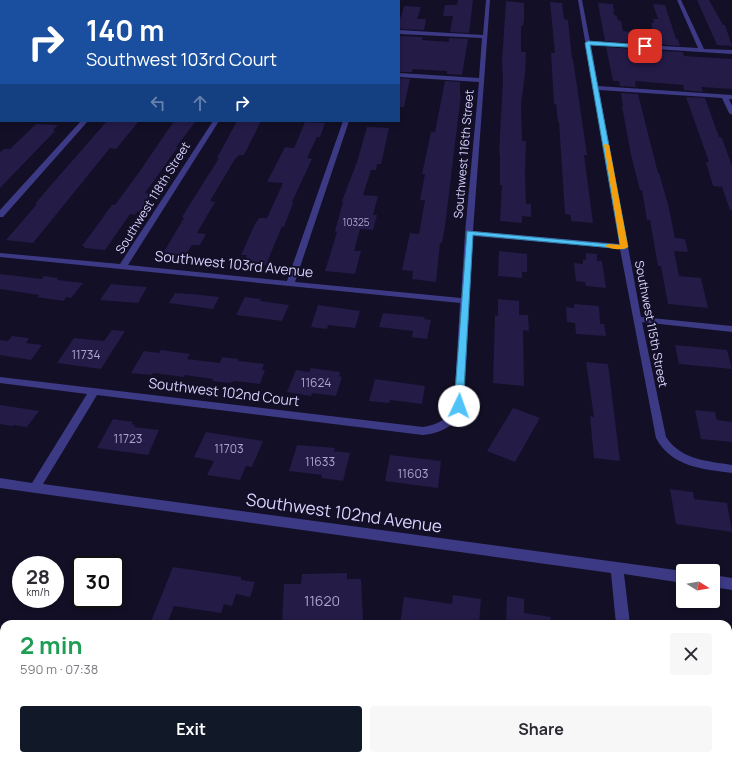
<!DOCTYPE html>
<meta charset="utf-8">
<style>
:root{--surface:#fff;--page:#f7f7f7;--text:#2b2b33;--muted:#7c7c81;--accent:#111827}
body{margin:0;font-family:Manrope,sans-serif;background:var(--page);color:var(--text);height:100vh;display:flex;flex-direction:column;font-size:15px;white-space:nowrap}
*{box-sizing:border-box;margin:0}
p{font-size:13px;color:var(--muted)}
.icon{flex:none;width:22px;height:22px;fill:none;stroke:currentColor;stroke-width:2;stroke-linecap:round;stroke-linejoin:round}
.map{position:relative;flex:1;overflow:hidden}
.drawer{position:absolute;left:0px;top:620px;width:732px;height:140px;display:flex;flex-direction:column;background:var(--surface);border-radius:12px 12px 0 0;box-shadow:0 2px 6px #0003}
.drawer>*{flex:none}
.banner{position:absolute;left:0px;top:0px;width:400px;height:122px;box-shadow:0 2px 6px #0003;background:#1a4fa0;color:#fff;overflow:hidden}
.needle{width:26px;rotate:101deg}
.tools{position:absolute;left:676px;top:564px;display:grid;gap:8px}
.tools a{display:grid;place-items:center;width:44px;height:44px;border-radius:4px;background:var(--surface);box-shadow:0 2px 6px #0003;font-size:20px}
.speed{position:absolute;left:12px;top:556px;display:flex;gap:8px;font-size:20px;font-weight:700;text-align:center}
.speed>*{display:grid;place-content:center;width:52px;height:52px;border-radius:50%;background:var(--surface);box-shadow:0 2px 6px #0003;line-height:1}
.speed small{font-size:10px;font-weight:400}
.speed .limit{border:2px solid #111;border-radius:6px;background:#fff;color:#111}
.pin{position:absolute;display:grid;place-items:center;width:34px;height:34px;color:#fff;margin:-17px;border-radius:8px;box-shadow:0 2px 6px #0006}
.me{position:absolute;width:44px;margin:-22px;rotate:3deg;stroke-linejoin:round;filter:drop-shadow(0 0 3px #0008)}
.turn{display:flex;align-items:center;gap:14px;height:84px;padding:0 20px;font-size:18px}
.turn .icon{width:52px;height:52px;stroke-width:2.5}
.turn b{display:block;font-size:28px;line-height:34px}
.lanes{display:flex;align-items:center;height:38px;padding:0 20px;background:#0003;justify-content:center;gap:20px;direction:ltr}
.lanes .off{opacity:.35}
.round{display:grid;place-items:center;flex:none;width:42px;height:42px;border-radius:4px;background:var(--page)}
.head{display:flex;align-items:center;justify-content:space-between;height:68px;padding:0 20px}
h1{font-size:24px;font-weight:700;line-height:30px;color:#1e9e55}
.primary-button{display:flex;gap:8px;margin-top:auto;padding:8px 20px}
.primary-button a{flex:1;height:46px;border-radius:4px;background:var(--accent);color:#fff;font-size:16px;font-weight:700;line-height:46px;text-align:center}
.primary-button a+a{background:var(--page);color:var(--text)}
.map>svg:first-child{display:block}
.building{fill:#241b47}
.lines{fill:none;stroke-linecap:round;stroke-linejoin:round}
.minor{fill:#3d3a85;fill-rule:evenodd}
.route{fill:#4fc3f7;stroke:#337fa1}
.slow{fill:#f59e0b}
.labels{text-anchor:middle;stroke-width:4;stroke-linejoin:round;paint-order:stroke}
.far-number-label{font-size:10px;fill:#aca6d1}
.far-street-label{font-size:12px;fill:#d9d4ff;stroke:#130f26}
.number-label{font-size:12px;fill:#aca6d1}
.street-label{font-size:14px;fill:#d9d4ff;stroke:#130f26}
.near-number-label{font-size:14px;fill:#aca6d1}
.near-street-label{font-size:17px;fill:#d9d4ff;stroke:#130f26}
</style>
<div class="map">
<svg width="732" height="760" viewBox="0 0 732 760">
<rect width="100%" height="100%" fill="#130f26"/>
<path class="building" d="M458 0H473L469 33 450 32 453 16H443L445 5H457Z
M697 0H709L723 25H725L732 46 717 45Z
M506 1 524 3V20L523 26H521V52H526L525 74 521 104 522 141H526L525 174 526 204H531V217L522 216V223L500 221 502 185H500V153H499L503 80 502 61Z
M550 2 562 3 564 19 568 20 572 59H573L587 155H584L593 223 571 221V215L565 214 559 122H558L556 104H554L551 53H555Z
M598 3 613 4 614 15 617 16 618 20 621 21 623 31 630 32 632 43 605 41Z
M653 4 665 5 676 39H678L680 46 657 44 651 23H654L653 19H658Z
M404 6 421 7 417 19H426L424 30 399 29V17H401Z
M399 36 423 37 422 40 449 42V38L468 39 462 75 447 74V71L413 69 412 72H399Z
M606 47 633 49 634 53 659 54V51L683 52 684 56 732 59V89L701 87 703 92 684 90 683 85 635 81 636 87 620 86 619 81H613Z
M399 78 410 79 404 107H399Z
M445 81 460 82V95H461L445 226 442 243H440L436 282 412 279 413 271 402 270 410 233 419 234 425 200H420L425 174H422L431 132H435Z
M621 93 638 94 658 173H659L668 204 675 238 685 239 688 252 674 251 679 276 701 278 708 308 668 304 661 266H658L650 220H647L642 190H640L631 155 622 106H623Z
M686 97 705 98 719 137 722 138 732 166V210H730L722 187 713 186 706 162H709Z
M107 121H139L116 149 110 148 33 243 6 240 37 204H35L45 192Z
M174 121H196L176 147H178L145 193 153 194 140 213 138 211 135 215 130 214 105 250 84 248 85 246H82L112 205H115L142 168Z
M237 121H261L244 155H239L235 159 210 201 215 202 197 233 206 234 200 245H192L184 257 162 255 184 218 182 217 219 158H217Z
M305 122 325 123 320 137H317L307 158 312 159 292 202 293 203 284 227 282 226 266 265 244 263 247 255H241L254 226 259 218H267L283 183 267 182 285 147 294 148 295 146Z
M36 124 58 125 53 130 55 131 0 188V152L4 149H10Z
M367 127 389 128 381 164H377L376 170H371L363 195 378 196 373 215H377L373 230 360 229 354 251H361L355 274 325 271 337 232 335 231 343 202 342 201 357 162Z
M499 251 527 254V272H522V278L498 276Z
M586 253 597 254V261H602L606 288 586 286 585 282 576 281 574 263 583 264V259L586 260Z
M0 274 42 279 44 276 58 278 57 280 83 283 71 298 66 297 64 301 37 297 39 295 0 289Z
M111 284 133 286 147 287 138 303 100 300Z
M175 293 191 294 219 297 213 309 169 303Z
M245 297 261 299 260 301 289 305 282 321 236 315Z
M498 299 519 301V315H528L529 331 523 330 524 386 493 383 495 315 498 316Z
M574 304 599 306 600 324H604L606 336 576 334 575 323 567 322 566 307 574 308Z
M318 305 360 311 355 328 328 325 327 329 311 327Z
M383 313 425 317 424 319 431 320 427 339 412 337 413 331 379 327Z
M112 330 125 331 101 369 57 363 74 338 104 341Z
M12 336 29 338 26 343 42 345 31 360 0 355V340L8 341Z
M675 345 727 350 732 369 679 364Z
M161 350 190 354 187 359 220 363 222 357 238 359V361L264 364 262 370H265L260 384 235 381 230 383 212 381 213 379 185 375 184 377 153 373 152 375 131 373 144 351 159 353Z
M586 362 608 364 620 461 594 458 590 416 594 417Z
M311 368 340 372 339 376 342 377 336 396 312 393 311 396 287 392 296 370 309 372Z
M375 379 425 386 422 404 390 400 389 403 369 401Z
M0 405 39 411 27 427 14 425 12 426 0 424Z
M513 408 540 418 515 462 487 451Z
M695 410 715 412 717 420 732 422V442L701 439Z
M113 419 133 422 131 424 135 425 134 427 159 430 148 455 97 448Z
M206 432 263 441 252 467 246 466 240 480 207 475 214 461 194 457Z
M297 445 335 448 334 451 350 453 343 481 321 478 322 475 289 471Z
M390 455 441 461 438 488 385 481Z
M670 489 693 492 694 499 727 503 732 532 676 524Z
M173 567 241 577V580L255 582 250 597 236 594 232 606 224 604 221 613 174 606 167 624H150Z
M347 573V579H361L363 620 334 621V624H282L284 584H301L302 574Z
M453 595 481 599 479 624H400L404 597 452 604Z
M507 596 524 599V613L551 617 550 624H506Z"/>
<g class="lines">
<path class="minor" d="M388 0H392V1H388Z
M486 0H490L473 231 620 244 578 0H582L590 42 698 48 677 0H681L704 49 732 50V54L591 45 598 86 732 95V99H729L732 106V115L729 113 722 98 599 90 641 317 732 326V332L642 322 666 437C681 460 708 461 732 465V473C702 469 672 467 656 438L620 249 473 236 464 406C456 425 443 433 423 435L97 395 43 484 683 571V583L624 574 630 624H616L611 573 0 488V478L32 483 87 394 0 383V377L423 427C437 425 448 419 454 406L460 303 0 257V253L120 264 213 121H219L128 265 287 281 343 121H349L295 282 461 298 465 233 479 82 399 77V73L479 78 482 38 399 34V30L483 35Z
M0 47H1V51H0Z
M0 82H1L0 87Z
M81 121H88L3 217H0V210Z
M713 575 732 578V590L713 587Z
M728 741H732V757L727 756H728Z
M630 756H646V760H630Z"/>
</g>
<path class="route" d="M588 41 645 45 647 46 645 48 590 45 628 247 624 249 473 235 463 406 462 409H455L454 406 467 231 620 245 585 43Z"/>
<path class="slow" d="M604 144 609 145 628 247C623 251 610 249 605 246L609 244 620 245Z"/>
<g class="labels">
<g class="far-number-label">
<text x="356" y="226">10325</text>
</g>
<g class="far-street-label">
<text transform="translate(464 154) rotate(-85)" y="4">Southwest 116th Street</text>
<text transform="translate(153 198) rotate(-58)" y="4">Southwest 118th Street</text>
<text transform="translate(651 324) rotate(79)" y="4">Southwest 115th Street</text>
</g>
<g class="number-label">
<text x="86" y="359">11734</text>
<text x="316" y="387">11624</text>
<text x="128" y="443">11723</text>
<text x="229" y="453">11703</text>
<text x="320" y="466">11633</text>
<text x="413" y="478">11603</text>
</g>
<g class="street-label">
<text transform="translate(234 264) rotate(6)" y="5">Southwest 103rd Avenue</text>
<text transform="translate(224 392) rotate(7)" y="5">Southwest 102nd Court</text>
</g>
<g class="near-number-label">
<text x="322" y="606">11620</text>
</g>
<g class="near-street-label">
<text transform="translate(344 513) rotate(8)" y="6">Southwest 102nd Avenue</text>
</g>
</g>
</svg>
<div class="tools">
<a><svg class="needle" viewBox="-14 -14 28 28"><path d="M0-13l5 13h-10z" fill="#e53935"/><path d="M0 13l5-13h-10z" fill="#7c7c81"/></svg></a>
</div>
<div class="speed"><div>28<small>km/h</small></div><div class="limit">30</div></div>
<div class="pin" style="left:645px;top:46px;background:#d93025"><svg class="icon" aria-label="arrive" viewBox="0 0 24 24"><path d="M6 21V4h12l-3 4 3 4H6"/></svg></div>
<svg class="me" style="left:459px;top:406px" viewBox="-20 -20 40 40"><circle r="19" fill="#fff"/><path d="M0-13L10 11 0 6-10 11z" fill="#4fc3f7"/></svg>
<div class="banner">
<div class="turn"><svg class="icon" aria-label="right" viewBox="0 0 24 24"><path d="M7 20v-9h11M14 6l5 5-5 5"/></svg><div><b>140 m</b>Southwest 103rd Court</div></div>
<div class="lanes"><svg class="icon off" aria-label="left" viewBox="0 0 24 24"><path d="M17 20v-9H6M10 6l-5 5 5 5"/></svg><svg class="icon off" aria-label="ahead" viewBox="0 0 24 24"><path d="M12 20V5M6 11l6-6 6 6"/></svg><svg class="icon" aria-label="right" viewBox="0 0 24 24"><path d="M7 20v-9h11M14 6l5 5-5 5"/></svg></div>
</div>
<section class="drawer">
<div class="head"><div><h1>2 min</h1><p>590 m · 07:38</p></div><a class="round"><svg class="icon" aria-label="close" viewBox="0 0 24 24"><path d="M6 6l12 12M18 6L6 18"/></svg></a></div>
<div class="primary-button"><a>Exit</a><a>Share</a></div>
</section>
</div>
